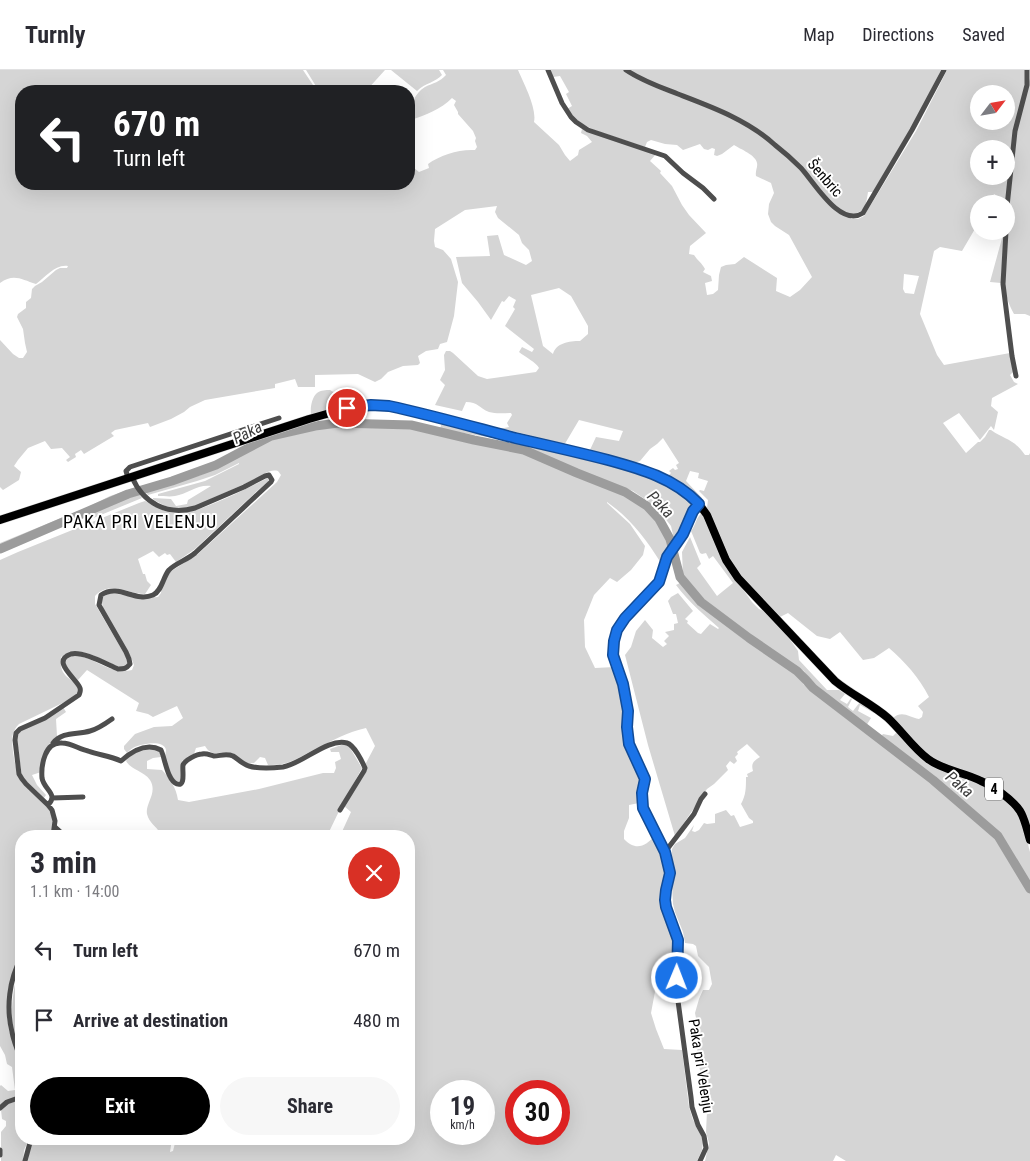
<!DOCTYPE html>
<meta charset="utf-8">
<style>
:root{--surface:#fff;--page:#f7f7f7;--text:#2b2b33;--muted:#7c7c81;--line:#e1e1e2;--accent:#000}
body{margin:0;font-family:"Roboto Condensed",sans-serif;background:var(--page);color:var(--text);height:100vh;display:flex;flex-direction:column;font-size:19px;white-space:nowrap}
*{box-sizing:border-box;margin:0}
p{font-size:16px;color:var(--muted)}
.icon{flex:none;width:28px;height:28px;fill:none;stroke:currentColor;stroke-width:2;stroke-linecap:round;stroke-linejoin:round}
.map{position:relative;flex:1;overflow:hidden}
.drawer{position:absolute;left:15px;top:760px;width:400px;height:315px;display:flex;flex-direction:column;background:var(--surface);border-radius:20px;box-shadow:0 5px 20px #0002}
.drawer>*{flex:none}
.top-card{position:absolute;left:15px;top:15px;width:400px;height:105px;border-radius:20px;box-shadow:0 5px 20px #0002;background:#202124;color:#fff;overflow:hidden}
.needle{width:32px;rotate:59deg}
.fabs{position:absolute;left:970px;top:15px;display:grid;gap:10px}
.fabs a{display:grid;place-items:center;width:45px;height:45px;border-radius:50%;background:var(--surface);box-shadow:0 5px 20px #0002;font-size:25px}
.speed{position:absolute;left:430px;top:1010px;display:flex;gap:10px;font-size:25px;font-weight:700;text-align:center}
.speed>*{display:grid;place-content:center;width:65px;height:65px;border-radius:50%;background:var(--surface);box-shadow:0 5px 20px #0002;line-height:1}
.speed small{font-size:12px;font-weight:400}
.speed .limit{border:8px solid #d22;background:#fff;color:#111}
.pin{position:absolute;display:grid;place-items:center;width:42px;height:42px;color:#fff;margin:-21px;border:2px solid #fff;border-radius:50%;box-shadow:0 1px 5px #0007}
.me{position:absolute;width:55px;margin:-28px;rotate:1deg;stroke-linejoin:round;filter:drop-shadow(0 0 4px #0008)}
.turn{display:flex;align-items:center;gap:18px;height:105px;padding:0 15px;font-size:22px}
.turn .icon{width:65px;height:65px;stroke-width:2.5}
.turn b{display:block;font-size:35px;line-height:42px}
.round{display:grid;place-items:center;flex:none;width:52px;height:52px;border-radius:26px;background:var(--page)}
.headline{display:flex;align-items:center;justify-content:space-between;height:85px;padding:0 15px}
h1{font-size:30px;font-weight:700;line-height:38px}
.cta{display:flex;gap:10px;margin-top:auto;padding:10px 15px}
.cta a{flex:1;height:58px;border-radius:30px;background:var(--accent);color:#fff;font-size:20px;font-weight:700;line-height:58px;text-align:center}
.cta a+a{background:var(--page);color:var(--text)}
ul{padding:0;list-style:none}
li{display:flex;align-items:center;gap:15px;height:70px;padding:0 15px}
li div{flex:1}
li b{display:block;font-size:19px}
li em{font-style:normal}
header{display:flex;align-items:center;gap:30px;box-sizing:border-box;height:70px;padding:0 25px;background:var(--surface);border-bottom:1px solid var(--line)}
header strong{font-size:24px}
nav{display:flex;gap:28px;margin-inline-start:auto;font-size:18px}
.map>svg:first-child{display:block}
.green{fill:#d5d5d5;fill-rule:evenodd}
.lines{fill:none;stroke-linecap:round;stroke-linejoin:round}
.river{stroke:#9c9c9c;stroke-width:9}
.primary-casing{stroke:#dbdbdb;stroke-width:9}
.street{stroke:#4e4e4e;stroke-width:5}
.primary{stroke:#000;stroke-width:8}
.route-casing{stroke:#114b97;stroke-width:12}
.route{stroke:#1a73e8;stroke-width:9}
.labels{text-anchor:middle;stroke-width:4;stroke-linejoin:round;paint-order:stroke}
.shield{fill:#fff;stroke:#4c4c4c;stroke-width:1}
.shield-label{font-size:14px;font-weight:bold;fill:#000}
.street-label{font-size:15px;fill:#000;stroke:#fff}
.water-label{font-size:16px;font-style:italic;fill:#3d3d3d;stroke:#fff}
.quarter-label{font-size:18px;letter-spacing:1px;fill:#000;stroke:#fff}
</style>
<header>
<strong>Turnly</strong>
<nav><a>Map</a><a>Directions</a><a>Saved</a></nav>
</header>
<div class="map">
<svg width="1030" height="1091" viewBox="0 0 1030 1091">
<rect width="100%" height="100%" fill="#fff"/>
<path class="green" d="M0 0H303L317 21H21V114H409V94L419 102 429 98 428 94C440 85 459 79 475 80L477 77 475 71 476 68 473 61 458 44V42L454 35 456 31 452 28C441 39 426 45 411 50L409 48C409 37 415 23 425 17 433 13 440 12 446 5L443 0H518C524 14 537 38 534 52L559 75 565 85 570 91 578 85 579 80 592 72 587 66 581 63 582 59 656 84 650 91 661 101 660 103 672 116 682 135 689 145 706 163 690 176 689 184 694 185C698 191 702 193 705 199L703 202 711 206 712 211 705 213 707 225 713 224 718 220 719 205 721 197 726 195 735 194 744 187 777 208 776 221 790 227 800 220 812 207 789 165 775 156 771 152 768 144 769 134 774 123 771 113 756 106C755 101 758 97 757 93 756 85 740 79 734 75L722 84 717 86 714 85 715 79 712 78 708 80 704 79 700 74 683 80 677 75 665 74 651 70 647 72 645 77 594 60 577 51 567 39 572 36 566 24 569 22 560 6 553 7 550 0H941L916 50 873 122H868C866 134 866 143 851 144V149H858L864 146 872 133 916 61 940 14 947 0H1027V4L1018 46 1006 131 994 124 989 134H979V152L962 181 940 177 934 181 920 244 937 285 944 295 1010 283 1013 302 1010 305 1014 312 1018 314 992 328 991 336 998 342 994 360 991 356 980 370 959 343 943 353 966 383 978 372H980L985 367 989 360H991C1005 370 1013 368 1025 385H1029L1030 383V759L1012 729 943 695 926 686 893 648C902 640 909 647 919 649L922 647 923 642 918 636 929 627C919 607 905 592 889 578L874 588 863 590 840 562 830 569 817 566 788 543 780 547C763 531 739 509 728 489 719 473 714 454 707 438L708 430 699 421 700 420 704 421 708 411 698 408 699 403 690 401 686 411 702 428 701 430 691 421 667 407 671 403 669 401 673 398 675 400 678 399 676 395 679 393 663 368 657 374 650 379 640 391 634 393 589 382 596 367 619 371 623 361 579 350 563 377 498 360 499 359 509 357 507 353 512 345 511 343C504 343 496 344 489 342 479 338 478 332 466 332L462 341 435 335 445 315 440 310 445 300 444 285 446 281H450L453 283 478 306 487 309 536 302 539 298C537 293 524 286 519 282L522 277 532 282 534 279 505 256 515 239 513 237 516 230 509 226 504 232 502 231 491 250 478 232 462 213 456 187 490 186 487 166 498 165 504 185 526 195 532 191 529 180 522 173 519 165 498 148 495 142 497 136 465 140 435 159 434 171 435 177 443 180 451 189 458 212 454 246 447 272 440 274 438 279 426 281 418 286 420 293 418 295 403 296 388 302 381 309 375 312 358 304 315 305V317H298L295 309 275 314V318L205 330 190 337 184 342 171 349 150 357 148 353 115 360 111 363 114 366 84 384 81 380 75 384 76 387 68 392 66 390 70 387 62 378 51 379 45 371 28 378 18 390 14 396 21 402 19 410 3 420 0 417V270L13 284 19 288H23L27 282 25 273 23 259 17 247 18 244 26 238V232L31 228 32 219 35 216 42 212 56 200 60 198H67L68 196C55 194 46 207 36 214 22 210 14 203 0 213ZM979 24H1006V51H979ZM979 79H1006V106H979ZM904 204 919 206 914 224 905 223 903 219ZM559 218 571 226 588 256V264L580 271C569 271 556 273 553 284L543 276 531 225Z
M306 0H385L366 21H319Z
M391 0H439L442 5C436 12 425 13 417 21Z
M1030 8V246L1025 244H1014C1009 235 1005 224 1004 214 1004 192 1009 171 1007 149L1014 71Z
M1004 161 1001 213 990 212Z
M330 320 335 323 349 322 353 326 354 331 351 333 315 344H311C310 338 312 327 317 323 321 320 326 320 330 320Z
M442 352 619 395C636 401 681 414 690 431 693 435 692 438 691 442L675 473 671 456 664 447 655 436 633 421 586 404 527 378 499 369 440 359Z
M336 355 393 358 408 356 457 369 501 376 522 382 539 388 594 414 629 425 630 428C646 436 657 448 664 465 667 469 668 475 670 479L661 493C646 469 630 448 607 432V433L630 454 645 476 643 485 631 500 617 512 610 508 594 525 584 550 585 577 595 598 615 597C620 612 624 627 625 643 626 655 623 665 626 678 629 689 640 698 641 710 643 718 638 725 639 733L629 735V748L624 761V769C635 781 646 777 655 765 660 776 667 790 667 802 667 813 658 824 662 836 665 846 673 854 675 864 679 878 676 895 675 910L657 911 651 943 656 959 664 979 682 980 689 1037 693 1050 701 1063 703 1073 702 1080 697 1091H28L29 1082 33 1069H172L170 1082 173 1081 176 1069H409V766H340L351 742 344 736 367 700 366 693 375 676 366 658C348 662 331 671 315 679 298 688 288 696 268 695L265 688 260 687 254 693C251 693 248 693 245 693 239 691 238 685 231 683 220 680 213 689 205 676L196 678 194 684 182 691V709L180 711 177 712C170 706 166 697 165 688 165 685 166 682 166 680 164 669 140 674 133 678 132 678 128 682 127 683L124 679V676L135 664 154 657 172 656 183 648 177 636 153 647 148 644 136 641 139 633 87 600 78 610C72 605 60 595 68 588 70 587 74 585 76 585 78 585 81 587 83 587 100 592 114 605 132 600L134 595C128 575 99 546 102 527L110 523 146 528 158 527 161 523 162 516 170 502 198 484 277 412 281 405 278 401C270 399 264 404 257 408 243 415 229 421 215 427 204 432 193 439 182 439 170 439 162 435 153 429V428L171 429 176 436 187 434 188 430 211 416C198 414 187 424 175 426 170 427 163 426 158 426V424L205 411 239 394V393L215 405 197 411 148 425 145 421 166 416 201 405 272 368 292 362ZM441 1021H484V1064H441ZM516 1021H559V1064H516Z
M268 408 269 411 257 421 195 479 176 492 170 484 167 485 165 483 159 487 153 481 138 489 143 504H145L147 511 151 515 145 524C127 524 110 510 95 526V534L128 590 129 595 125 598C104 594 81 571 61 587 59 609 71 605 79 620L77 626 19 654C16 657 14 660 13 664 10 672 16 705 22 713 29 722 44 731 50 740 55 749 53 757 52 766H21V884C8 907 4 935 9 960 11 968 15 975 17 982 21 996 21 1010 21 1025L0 1035V1016L1 1015 8 1021 15 1020 12 997 7 994 5 985 0 976V490L18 482 139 433 145 431C154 436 164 442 174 443 195 446 247 418 268 408Z
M134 418 136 420 57 452 0 476V473L88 437 110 426Z
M138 423 142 428 91 449 88 447 67 455 64 453Z
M702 443 722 490 752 532 759 539 766 542 787 565 798 581 799 590 827 620H839L845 624 840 630 847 634 851 628 852 629 848 637 853 641 860 632 875 642 874 643 860 635 858 641 871 648 866 656 815 618 804 601 751 568 701 530 683 506 682 482 690 467 701 494 697 498 717 526 733 513 713 486 709 489 706 483 702 484 700 483 691 461C696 455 696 447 702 443Z
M680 513 694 529 707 540 745 570 770 584 796 602 802 608 803 614 807 617C830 635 853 657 879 669L883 664 893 666 897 662C908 673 919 688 933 696 944 703 957 705 969 709 986 715 1012 732 1020 749 1025 759 1027 771 1030 782V1091H846L836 1085 833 1091H705L709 1073 706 1062 707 1041 697 983 698 972 695 962 697 953 695 943 699 929 703 920H709L712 914 709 897 698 886 696 876 693 874 685 873 683 862 675 842 673 834 672 816 674 805 671 795 672 779 675 774 685 768 694 755 692 761 695 762 699 760 704 753 707 754 715 753V744L726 740 731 746 734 745 740 757 753 753V751L749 748 741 734C746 725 746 718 746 707H748L747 704 753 701C751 694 753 691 760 687L747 674 737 682 738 684 735 687 737 691 734 694 730 691 726 696 728 700 714 714 707 719 675 766 648 675 625 585 631 577 636 561 645 550 653 560 652 568 663 577 667 574 664 571 669 566 665 562 674 560V554L678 553 676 544H673L668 531 671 527 678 523 693 541 685 549 688 551 687 553 698 563 701 564 710 554 718 559 719 558C703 544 689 532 676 515Z
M63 637 66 642 56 649 57 666C44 677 43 686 41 702L32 705 37 715 46 725 44 728 22 707 17 670 18 664 23 659Z
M347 673 362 698 342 735 327 766H174V765L167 760 160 763C156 756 149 753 147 744 145 733 158 723 150 710 144 701 131 700 126 691 129 684 143 678 150 678 153 678 156 679 159 680L161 687 153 688 147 691V699L162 700C170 709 176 717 178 730L189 732 259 719 323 703H334L336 698 335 692 341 689 339 682H331L330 679Z
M21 893V982C12 959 10 946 14 920 16 911 17 902 21 893Z
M21 1029V1069H29L24 1080 23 1091H1V1062L6 1056V1051L2 1049 1 1040 8 1034Z"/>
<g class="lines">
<path class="river" d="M0 479 128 424 172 411 216 395 271 366 315 356 338 353 411 355 474 370 524 380 577 403 625 422 647 436 659 449 670 469 680 507 701 532 749 568 797 601 806 610 813 618 933 710 998 766 1030 819"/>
<defs>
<path id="primary" d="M0 450 309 349 358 335 389 336 583 383 639 398 654 404 683 420 699 434 707 445 726 490 738 508 835 611C852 625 872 634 888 648 902 661 913 678 928 689 944 701 964 702 981 711 993 716 1013 730 1020 741 1025 749 1027 760 1030 770"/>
</defs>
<use href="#primary" class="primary-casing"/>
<path class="street" d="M548 0 562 33 571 47 576 52 588 60 665 86 683 103 703 118 714 129
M626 0C642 11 660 17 678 24 712 37 748 50 775 75 784 82 793 90 801 98 814 112 840 158 863 143L912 60 944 0
M1006 146 1015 61 1027 15V0
M1006 161 1003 214 1012 286 1016 306
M128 408 126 401 130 397 279 348
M699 434 693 441 679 471 667 487 659 512 625 548 617 560 614 571 613 585 623 615 628 641 627 657 629 674 645 709 642 723 643 738 665 782 670 803 666 820 665 830 666 837 678 870 677 908 678 931 691 1027 692 1037 698 1055 704 1066 706 1078 700 1091
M53 673C63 661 77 665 90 661 98 659 105 654 112 649
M52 728 83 727
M48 735C59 724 44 720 42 708 41 695 45 671 62 673 71 673 79 679 88 681 99 685 110 686 121 691 132 681 146 672 161 680 165 688 167 710 177 714 186 717 182 700 183 695 185 690 197 684 202 684 206 683 210 685 214 686 220 686 226 683 233 686 238 689 242 694 249 696 259 699 273 698 283 697 304 693 327 668 347 673 354 675 362 691 365 698L364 701 340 740
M55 757 65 766
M53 766 55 751 52 740 48 735 26 714 22 709 19 704 15 670 16 663 20 659 45 648 79 625C80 622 81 621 80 618 77 609 50 591 71 584 83 581 106 594 118 599 124 599 126 599 130 594L129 589 126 582 99 535 101 525C119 513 135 533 153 525 162 521 163 507 169 500 176 493 187 490 195 483 220 460 245 436 271 412L272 410 269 405 265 406 244 417 195 438C167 446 143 433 132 407
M665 782 694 744 701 729 705 724
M21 888C9 910 6 938 12 962 14 973 19 982 21 993
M0 1038 7 1032 21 1027
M0 1080V1085
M25 1091 31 1069"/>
<use href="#primary" class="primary"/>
</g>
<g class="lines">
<defs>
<path id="route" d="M347 338 371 335 389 336C431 345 473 357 515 368 546 375 577 382 608 390 641 399 674 408 699 434L693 441 683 464 667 487 659 512 625 548 617 560 614 571 613 585 623 614 628 641 627 657 629 674 645 709 642 723 643 738 665 782 670 803 666 820 665 830 666 837 678 870 677 908"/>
</defs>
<use href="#route" class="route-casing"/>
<use href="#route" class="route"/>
</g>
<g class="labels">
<rect class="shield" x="985" y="707.5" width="18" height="23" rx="4"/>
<g class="shield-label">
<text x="994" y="724">4</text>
</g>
<g class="street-label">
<text transform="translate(825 108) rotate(49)" y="5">Šenbric</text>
<text transform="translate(701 996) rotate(81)" y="5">Paka pri Velenju</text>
</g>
<g class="water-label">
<text transform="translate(247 362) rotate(-27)" y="6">Paka</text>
<text transform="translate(661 434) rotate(46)" y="6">Paka</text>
<text transform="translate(960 714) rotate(41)" y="6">Paka</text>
</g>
<g class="quarter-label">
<text x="140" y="458">PAKA PRI VELENJU</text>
</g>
</g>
</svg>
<div class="fabs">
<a><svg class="needle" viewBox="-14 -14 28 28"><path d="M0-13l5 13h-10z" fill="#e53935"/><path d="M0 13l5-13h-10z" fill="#7c7c81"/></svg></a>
<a>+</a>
<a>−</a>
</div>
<div class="speed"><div>19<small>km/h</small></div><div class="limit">30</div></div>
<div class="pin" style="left:347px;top:338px;background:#d93025"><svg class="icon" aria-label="arrive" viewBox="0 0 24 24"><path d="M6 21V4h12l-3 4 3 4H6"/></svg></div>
<svg class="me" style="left:677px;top:908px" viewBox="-20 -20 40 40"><circle r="17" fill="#1a73e8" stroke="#fff" stroke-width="3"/><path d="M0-11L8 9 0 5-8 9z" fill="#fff"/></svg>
<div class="top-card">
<div class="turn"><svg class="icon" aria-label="left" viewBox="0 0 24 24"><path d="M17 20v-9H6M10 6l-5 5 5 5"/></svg><div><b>670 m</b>Turn left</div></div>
</div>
<section class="drawer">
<div class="headline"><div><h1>3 min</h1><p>1.1 km · 14:00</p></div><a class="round" style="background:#d93025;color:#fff"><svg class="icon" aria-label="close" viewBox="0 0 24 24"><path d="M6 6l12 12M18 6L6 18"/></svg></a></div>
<ul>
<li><svg class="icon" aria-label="left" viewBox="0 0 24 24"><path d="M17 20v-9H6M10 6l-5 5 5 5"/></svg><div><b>Turn left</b></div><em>670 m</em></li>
<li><svg class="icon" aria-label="arrive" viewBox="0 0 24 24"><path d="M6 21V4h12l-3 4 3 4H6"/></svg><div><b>Arrive at destination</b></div><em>480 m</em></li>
</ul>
<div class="cta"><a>Exit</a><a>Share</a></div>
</section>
</div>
